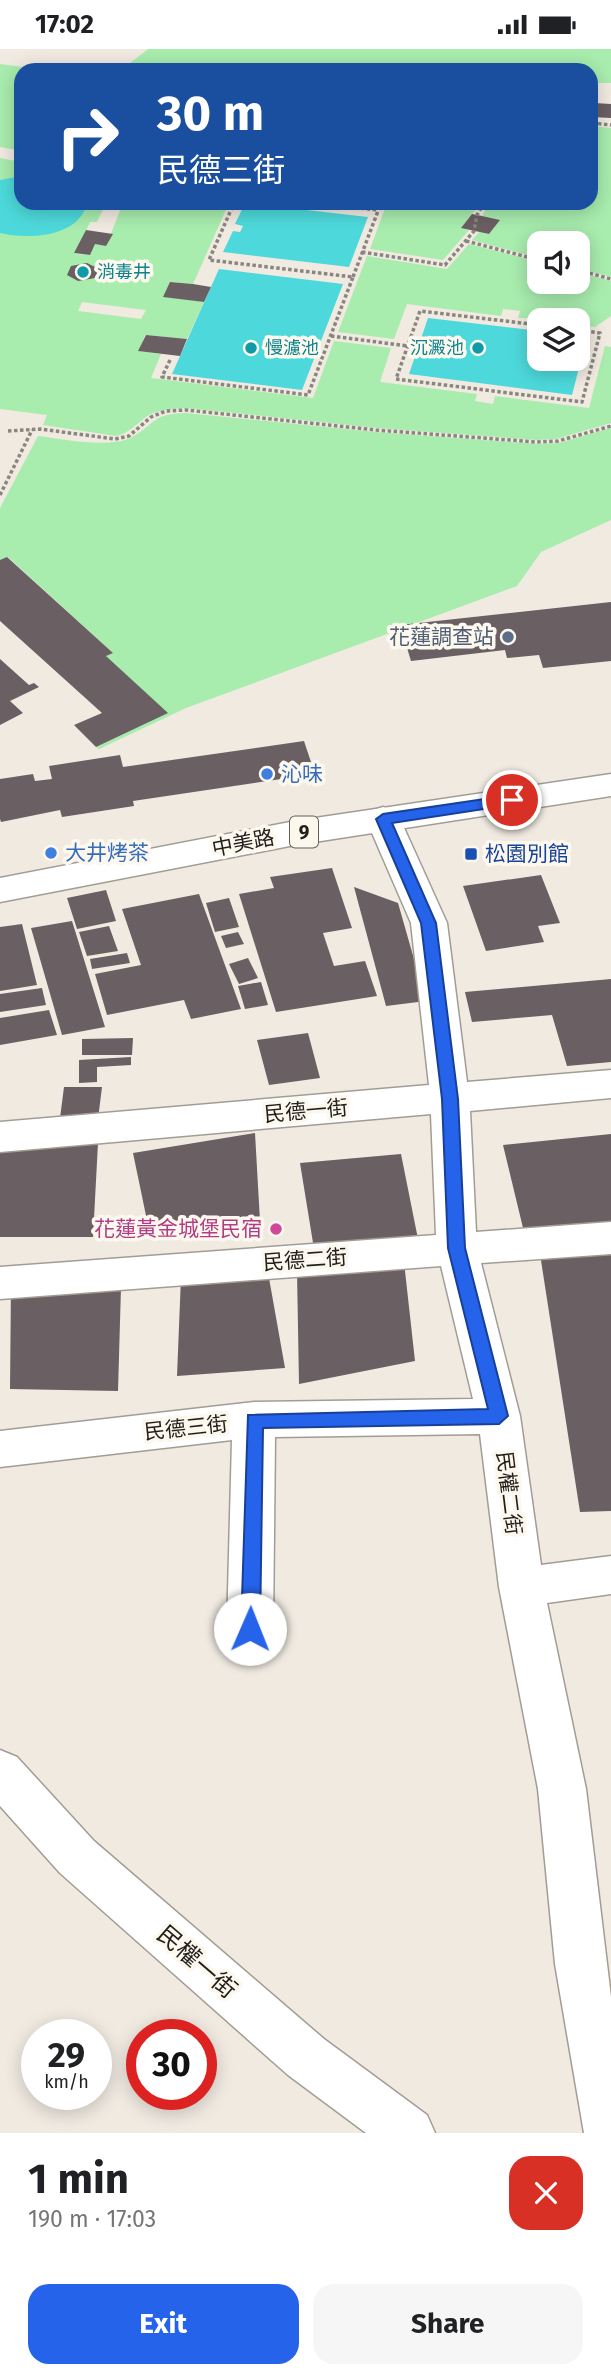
<!DOCTYPE html>
<meta charset="utf-8">
<style>
:root{--surface:#fff;--page:#f6f6f6;--text:#202124;--muted:#757577;--accent:#2563eb}
body{margin:0;font-family:"Fira Sans","Noto Sans TC",sans-serif;background:var(--page);color:var(--text);height:100vh;display:flex;flex-direction:column;font-size:26px;white-space:nowrap}
*{box-sizing:border-box;margin:0}
p{font-size:23px;color:var(--muted)}
.icon{flex:none;width:38px;height:38px;fill:none;stroke:currentColor;stroke-width:2;stroke-linecap:round;stroke-linejoin:round}
.map{position:relative;height:2084px;overflow:hidden}
.drawer{display:flex;flex-direction:column;background:var(--surface);flex:1}
.drawer>*{flex:none}
.hud{position:absolute;left:14px;top:14px;width:584px;height:147px;border-radius:21px;box-shadow:0 4px 18px #0003;background:#1a4fa0;color:#fff;overflow:hidden}
.controls{position:absolute;left:527px;top:182px;display:grid;gap:14px}
.controls a{display:grid;place-items:center;width:63px;height:63px;border-radius:14px;background:var(--surface);box-shadow:0 4px 18px #0003;font-size:35px}
.speed{position:absolute;left:21px;top:1970px;display:flex;gap:14px;font-size:35px;font-weight:700;text-align:center}
.speed>*{display:grid;place-content:center;width:91px;height:91px;border-radius:50%;background:var(--surface);box-shadow:0 4px 18px #0003;line-height:1}
.speed small{font-size:18px;font-weight:400}
.speed .limit{border:10px solid #d22;background:#fff;color:#111}
.pin{position:absolute;display:grid;place-items:center;width:60px;height:60px;color:#fff;margin:-30px;border:4px solid #fff;border-radius:50%;box-shadow:0 2px 7px #0007}
.me{position:absolute;width:77px;margin:-38px;rotate:1deg;stroke-linejoin:round;filter:drop-shadow(0 0 5px #0008)}
.turn{display:flex;align-items:center;gap:24px;height:147px;padding:0 28px;font-size:32px}
.turn .icon{width:91px;height:91px;stroke-width:2.5}
.turn b{display:block;font-size:49px;line-height:60px}
.round{display:grid;place-items:center;flex:none;width:74px;height:74px;border-radius:21px;background:var(--page)}
.head{display:flex;align-items:center;justify-content:space-between;height:119px;padding:0 28px}
h1{font-size:42px;font-weight:700;line-height:52px}
.button{display:flex;gap:14px;margin-top:auto;padding:14px 28px}
.button a{flex:1;height:80px;border-radius:21px;background:var(--accent);color:#fff;font-size:28px;font-weight:700;line-height:80px;text-align:center}
.button a+a{background:var(--page);color:var(--text)}
.status{display:flex;justify-content:space-between;align-items:center;height:49px;padding:0 35px;background:var(--surface);direction:ltr}
.status svg{height:19px;fill:currentColor}
.map>svg:first-child{display:block}
.green{fill:#a8ecae;fill-rule:evenodd}
.water{fill:#4dd9db}
.building{fill:#6a5f62}
.lines{fill:none;stroke-linecap:round;stroke-linejoin:round}
.minor-casing{stroke:#a29d94;stroke-width:3}
.primary-casing{stroke:#a29d94;stroke-width:3}
.path{stroke:#89857f;stroke-width:3.5;stroke-dasharray:3.5 2.5;stroke-linecap:butt}
.minor{fill:#fff;fill-rule:evenodd}
.primary{fill:#fff;fill-rule:evenodd}
.route{fill:#2563eb;stroke:#184099;stroke-width:2}
.culture-dot{fill:#0f9aa8;stroke:#fdf8ee;stroke-width:2.5}
.service-dot{fill:#5c6f8a;stroke:#fdf8ee;stroke-width:2.5}
.shop-dot{fill:#3f7fe0;stroke:#fdf8ee;stroke-width:2.5}
.transit-dot{fill:#1a4fb4;stroke:#fdf8ee;stroke-width:2.5}
.hotel-dot{fill:#d1479c;stroke:#fdf8ee;stroke-width:2.5}
.labels{text-anchor:middle;stroke-width:7;stroke-linejoin:round;paint-order:stroke}
.far-culture-label{font-size:18px;fill:#0d838f;stroke:#fdf8ee;text-anchor:start}
.shield{fill:#fdf8ee;stroke:#63605b;stroke-width:2}
.shield-label{font-size:19px;font-weight:bold;fill:#211f1c}
.service-label{font-size:21px;fill:#4e5e75;stroke:#fdf8ee;text-anchor:end}
.shop-label{font-size:21px;fill:#366cbe;stroke:#fdf8ee;text-anchor:start}
.street-label{font-size:21px;fill:#211f1c;stroke:#fdf8ee}
.transit-label{font-size:21px;fill:#164399;stroke:#fdf8ee;text-anchor:start}
.hotel-label{font-size:21px;fill:#b23c85;stroke:#fdf8ee;text-anchor:end}
.near-street-label{font-size:24px;fill:#211f1c;stroke:#fdf8ee}
</style>
<div class="status"><b>17:02</b><svg viewBox="0 0 49 12"><path d="M0 12V9h3v3zM5 12V6h3v6zM10 12V3h3v9zM15 12V0h3v12zM26 1h20v11H26zM47 4h2v5h-2z"/></svg></div>
<div class="map">
<svg width="611" height="2084" viewBox="0 0 611 2084">
<rect width="100%" height="100%" fill="#f0eae1"/>
<path class="green" d="M148 0H611V34H592V21H121Z
M0 15 46 21H21V102L0 98Z
M592 77 611 79V228L578 219V194H539V209L472 191 479 183 489 185 500 171 482 167 489 154H592Z
M0 109 21 113V154H106L97 173H90L75 205 89 206 95 195 106 197 123 154H229L193 235 171 233 164 247 204 253 187 290 145 286 139 302 161 305 151 329 313 349 334 292 391 299 380 333 477 345 475 352 493 355 495 347 589 359 605 297 611 298V374L556 390 536 391 377 379 186 359C172 360 158 360 146 368 135 376 129 384 116 387L43 376 47 366 0 360ZM82 253 146 261 141 270 78 262Z
M387 154H480V155L461 179 469 181 443 211 370 200Z
M469 195 539 213V233H578V223L611 232V267L595 278 578 276V271L518 269 520 262 503 260 501 267 407 255 394 290 338 283 367 207 447 220Z
M186 364 376 383 537 395 559 394 611 379V471L541 503 517 537 186 659 99 700 96 698 167 664 106 607 112 603 8 508 0 511V459L38 387C62 390 111 400 132 388 157 374 151 365 186 364Z"/>
<path class="water" d="M21 127V154H87C80 188 28 191 0 184V131Z
M245 154 368 168 349 218 223 203 233 182 240 183 243 177 235 175Z
M219 220 343 235 302 341 172 325Z
M428 269 539 282V310H578V287L587 288 572 346 409 325Z"/>
<path class="building" d="M594 54 611 55V69L592 68Z
M472 165 482 167 500 171 489 185 461 179Z
M86 181 113 185 106 197 95 195 90 206 74 204Z
M87 214 99 220 95 229 78 232 67 226 71 217Z
M170 233 193 235 211 238 204 253 163 248Z
M146 286 187 290 180 307 138 302Z
M7 508 113 604 106 607 168 664 96 698 74 676 102 664 0 572V511Z
M611 553V612L543 619 539 606 507 609 505 601 411 612 400 576Z
M0 610 29 636 34 634 39 638 10 652 23 664 0 676Z
M304 692 315 725 133 752 134 757 62 768 60 761 1 773 0 770V730L33 725 35 732 52 730 49 717 120 706 123 718Z
M332 819 352 879 323 884 334 917 365 912 377 947 276 963 239 845 274 839 270 828Z
M541 826 560 874 538 877 544 893 486 902 463 837Z
M354 838 398 854 426 952 386 957Z
M106 841 116 872 77 880 67 849Z
M199 845 241 960 191 970 184 951 107 966 95 925 141 916 122 860Z
M229 849 239 878 215 883 206 854Z
M72 872 105 978 62 986 31 879Z
M22 875 37 936 0 942V878Z
M109 877 118 902 87 907 79 883Z
M238 883 244 895 226 899 221 887Z
M127 904 130 914 92 920 90 910Z
M248 909 258 929 239 935 229 915Z
M611 930V1013L567 1017 552 966 472 973 465 943Z
M261 933 268 956 245 960 238 937Z
M42 939 46 956 0 963V945Z
M49 961 57 986 0 996V969Z
M308 984 320 1029 269 1036 257 991Z
M133 989 132 1006H82V990Z
M131 1008V1016L97 1018V1033L79 1034V1011Z
M64 1038H102L98 1070 60 1069Z
M255 1084 260 1172 149 1181 133 1104Z
M611 1085V1173L524 1183 503 1096Z
M98 1094 93 1188H0V1100Z
M401 1105 418 1190 314 1200 300 1114Z
M611 1201V1462L580 1463 540 1205Z
M404 1213 415 1312 299 1335 297 1222Z
M181 1228 269 1229 285 1319 177 1327Z
M11 1233 121 1238 118 1342 10 1340Z"/>
<g class="lines">
<defs>
<path id="minor" d="M383 758 395 762 400 770 447 874 467 1033 611 1021V1049L470 1062 476 1183 611 1173V1205L481 1214 520 1367 541 1516 611 1507V1545L547 1554 586 1740 611 1948V2084H584L555 1915 538 1740 499 1538 480 1385 275 1388 273 1580 266 1594 250 1600 234 1594 227 1580 232 1391 0 1418V1382L254 1353 473 1350 441 1217 0 1250V1218L436 1186 431 1065 0 1103V1073L429 1036 411 874 366 770 371 762Z
M0 1701 17 1708 94 1792 324 1990 427 2066 435 2084H366L288 2026 60 1824 0 1757Z"/>
<path id="primary" d="M611 725V747L295 796 0 853V829L295 772Z"/>
</defs>
<use href="#minor" class="minor-casing"/>
<use href="#primary" class="primary-casing"/>
<path class="path" d="M592 74 611 76
M313 154 378 161
M466 192 539 211
M362 203 445 216 474 182 477 166 484 154
M578 221 611 230
M353 228 381 154
M539 276 420 262 396 330 582 353 600 284 578 281
M331 287 408 297
M170 311 162 328 308 346 353 228 209 211 234 154
M8 382 40 380 115 390 129 387 151 368 166 362 186 361 376 381 536 393 558 392 611 377
M0 446 32 381"/>
<use href="#minor" class="minor"/>
<use href="#primary" class="primary"/>
</g>
<path class="route" d="M512 746 517 748V755L392 774 436 874 458 1050 465 1199 508 1367 499 1375 263 1379 260 1580 257 1586 250 1589 244 1586 241 1580 248 1366 488 1360 448 1199 442 1050 421 874 376 770 383 765Z"/>
<g class="culture-dot">
<circle cx="83" cy="223" r="7"/>
<circle cx="251" cy="299" r="7"/>
<circle cx="478" cy="299" r="7"/>
</g>
<circle class="service-dot" cx="508" cy="588" r="7"/>
<g class="shop-dot">
<circle cx="267" cy="725" r="7"/>
<circle cx="51" cy="804" r="7"/>
</g>
<rect class="transit-dot" x="464" y="798" width="14" height="14" rx="3.5"/>
<circle class="hotel-dot" cx="276" cy="1180" r="7"/>
<g class="labels">
<g class="far-culture-label">
<text x="97" y="229">消毒井</text>
<text x="265" y="305">慢濾池</text>
<text x="464" y="305" text-anchor="end">沉澱池</text>
</g>
<rect class="shield" x="290" y="767.5" width="28" height="31" rx="5"/>
<g class="shield-label">
<text x="304" y="790">9</text>
</g>
<g class="service-label">
<text x="494" y="595">花蓮調查站</text>
</g>
<g class="shop-label">
<text x="281" y="732">沁味</text>
<text x="65" y="811">大井烤茶</text>
</g>
<g class="street-label">
<text transform="translate(243 794) rotate(-11)" y="7">中美路</text>
<text transform="translate(306 1062) rotate(-5)" y="7">民德一街</text>
<text transform="translate(305 1211) rotate(-4)" y="7">民德二街</text>
<text transform="translate(186 1379) rotate(-6)" y="7">民德三街</text>
<text transform="translate(509 1444) rotate(83)" y="7">民權二街</text>
</g>
<g class="transit-label">
<text x="485" y="812">松園別館</text>
</g>
<g class="hotel-label">
<text x="262" y="1187">花蓮黃金城堡民宿</text>
</g>
<g class="near-street-label">
<text transform="translate(197 1913) rotate(41)" y="8">民權一街</text>
</g>
</g>
</svg>
<div class="controls">
<a><svg class="icon" aria-label="sound" viewBox="0 0 24 24"><path d="M4 9h4l5-4v14l-5-4H4zM17 9q2 3 0 6"/></svg></a>
<a><svg class="icon" aria-label="layers" viewBox="0 0 24 24"><path d="M12 4l9 5-9 5-9-5zM3 14l9 5 9-5"/></svg></a>
</div>
<div class="speed"><div>29<small>km/h</small></div><div class="limit">30</div></div>
<div class="pin" style="left:512px;top:751px;background:#d93025"><svg class="icon" aria-label="arrive" viewBox="0 0 24 24"><path d="M6 21V4h12l-3 4 3 4H6"/></svg></div>
<svg class="me" style="left:250px;top:1580px" viewBox="-20 -20 40 40"><circle r="19" fill="#fff"/><path d="M0-13L10 11 0 6-10 11z" fill="#2563eb"/></svg>
<div class="hud">
<div class="turn"><svg class="icon" aria-label="right" viewBox="0 0 24 24"><path d="M7 20v-9h11M14 6l5 5-5 5"/></svg><div><b>30 m</b>民德三街</div></div>
</div>
</div>
<section class="drawer">
<div class="head"><div><h1>1 min</h1><p>190 m · 17:03</p></div><a class="round" style="background:#d93025;color:#fff"><svg class="icon" aria-label="close" viewBox="0 0 24 24"><path d="M6 6l12 12M18 6L6 18"/></svg></a></div>
<div class="button"><a>Exit</a><a>Share</a></div>
</section>
